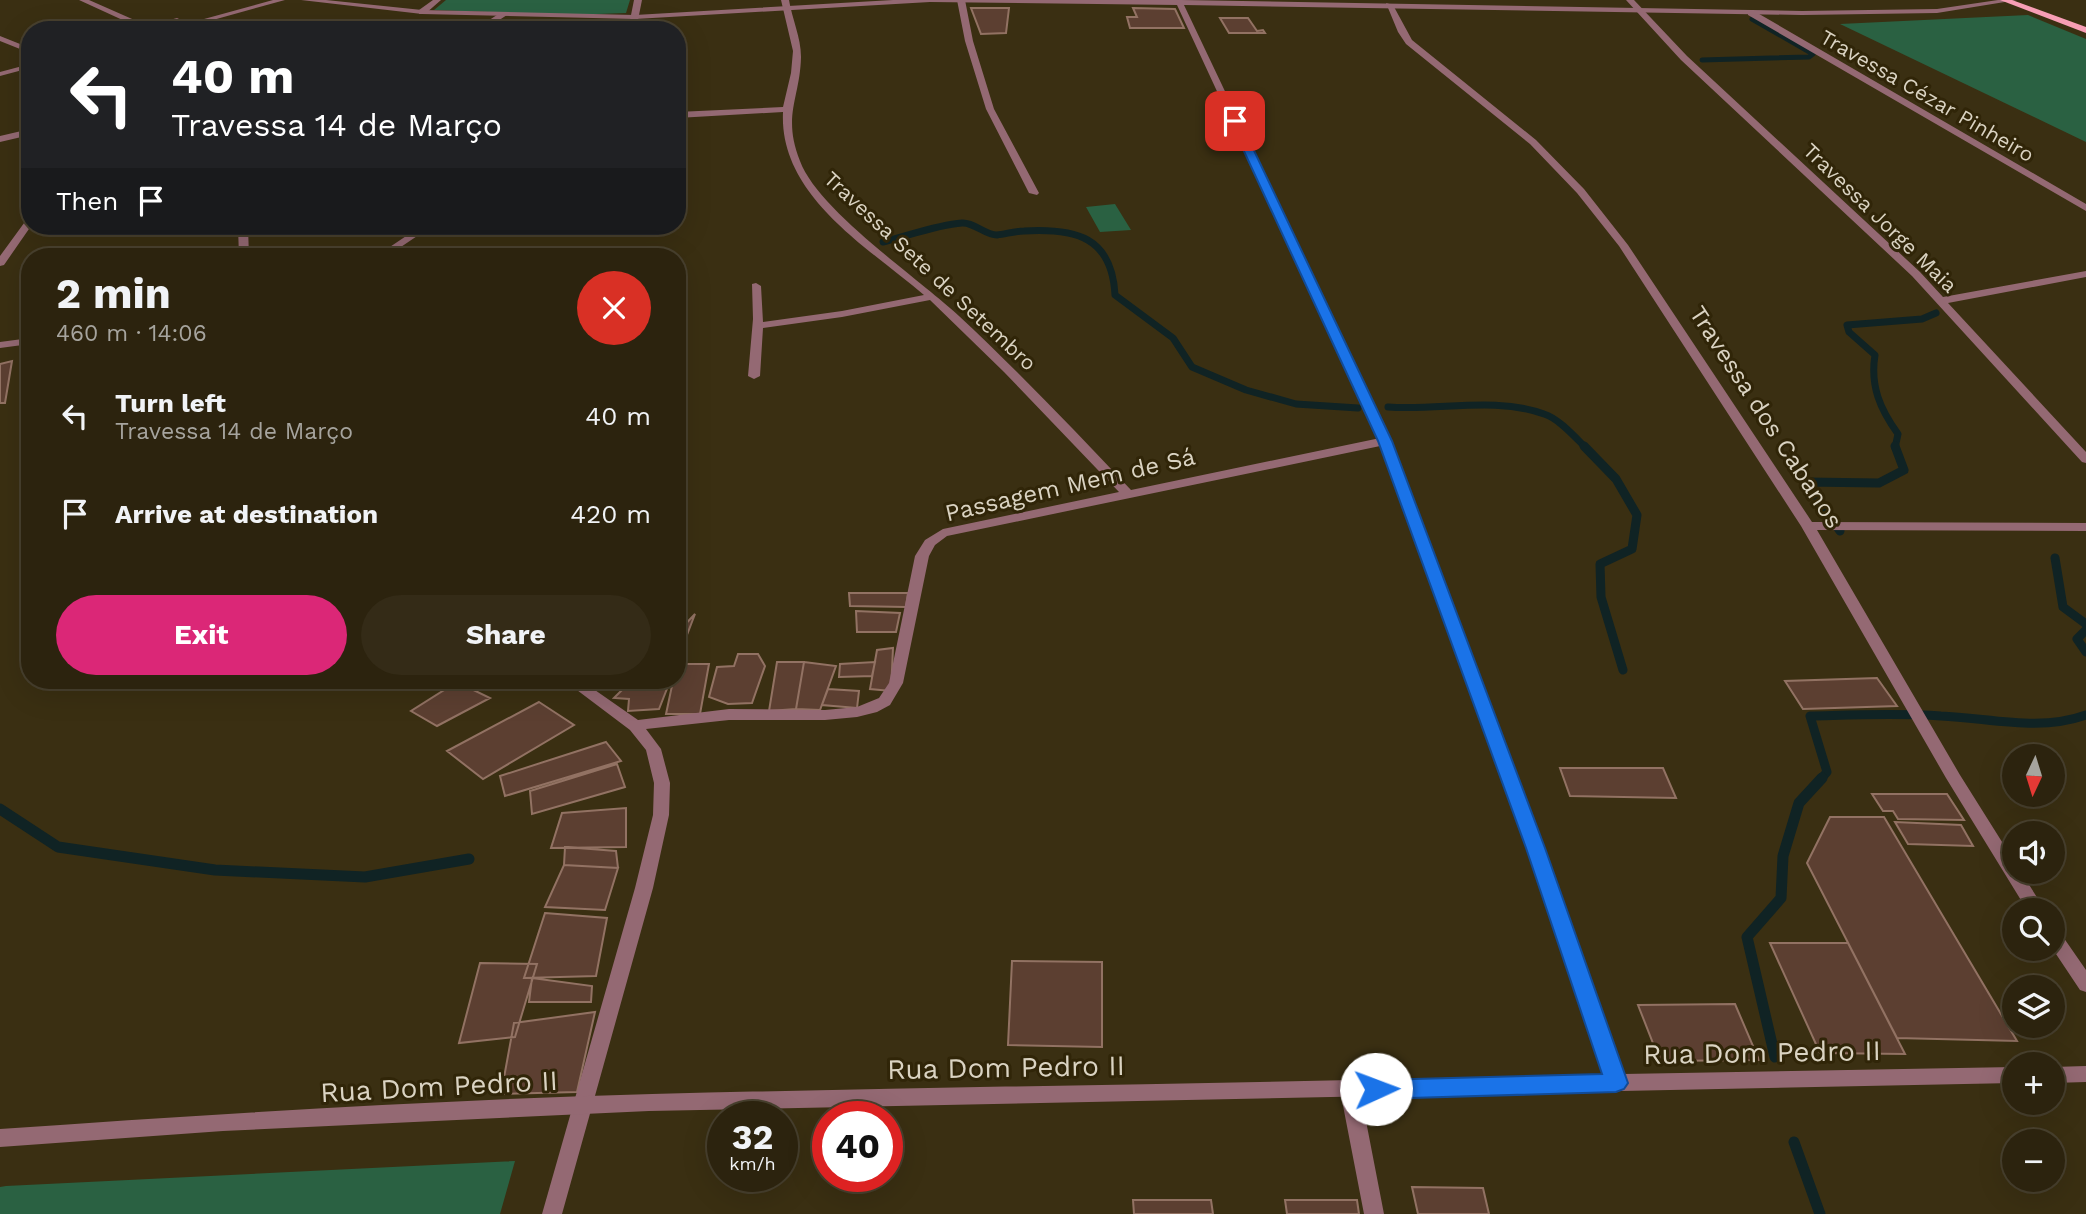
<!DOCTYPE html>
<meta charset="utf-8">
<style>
:root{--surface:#2c230e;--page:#342b17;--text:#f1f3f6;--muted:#a6a49e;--line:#48402e;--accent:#db2777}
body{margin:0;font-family:"Work Sans",sans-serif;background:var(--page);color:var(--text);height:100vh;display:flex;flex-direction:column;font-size:26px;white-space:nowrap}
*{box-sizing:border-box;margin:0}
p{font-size:23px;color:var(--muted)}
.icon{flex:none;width:38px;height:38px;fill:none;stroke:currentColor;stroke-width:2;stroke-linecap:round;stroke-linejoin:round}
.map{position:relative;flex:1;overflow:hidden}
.sheet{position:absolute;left:21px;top:248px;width:665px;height:441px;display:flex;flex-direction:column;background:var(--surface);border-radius:28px;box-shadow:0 7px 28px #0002,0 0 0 2px var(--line)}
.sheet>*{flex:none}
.guide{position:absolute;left:21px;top:21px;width:665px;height:214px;border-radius:28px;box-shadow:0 7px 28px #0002,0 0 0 2px var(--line);background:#202124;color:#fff;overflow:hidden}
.needle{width:46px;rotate:184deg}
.buttons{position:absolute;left:2002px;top:744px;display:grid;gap:14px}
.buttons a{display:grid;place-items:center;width:63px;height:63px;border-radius:50%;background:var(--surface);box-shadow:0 7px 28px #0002,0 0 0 2px var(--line);font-size:35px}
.speed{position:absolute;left:707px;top:1101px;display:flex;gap:14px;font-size:35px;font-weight:700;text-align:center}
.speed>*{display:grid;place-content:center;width:91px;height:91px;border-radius:50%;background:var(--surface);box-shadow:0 7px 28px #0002,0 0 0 2px var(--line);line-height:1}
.speed small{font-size:18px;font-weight:400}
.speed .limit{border:10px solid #d22;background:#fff;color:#111}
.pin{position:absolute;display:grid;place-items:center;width:60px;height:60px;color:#fff;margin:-30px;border-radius:14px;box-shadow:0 4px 10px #0006}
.me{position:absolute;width:77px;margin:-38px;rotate:88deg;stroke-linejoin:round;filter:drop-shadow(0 0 5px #0008)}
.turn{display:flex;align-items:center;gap:24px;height:147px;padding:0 35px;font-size:32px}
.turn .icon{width:91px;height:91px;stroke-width:2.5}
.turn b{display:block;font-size:49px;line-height:60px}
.then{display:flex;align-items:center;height:66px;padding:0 35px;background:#0003;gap:14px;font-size:26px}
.round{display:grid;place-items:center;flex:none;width:74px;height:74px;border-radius:37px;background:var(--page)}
.summary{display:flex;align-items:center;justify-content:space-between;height:119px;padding:0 35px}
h1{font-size:42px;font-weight:700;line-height:52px}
.cta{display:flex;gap:14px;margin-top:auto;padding:14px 35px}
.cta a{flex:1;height:80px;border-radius:42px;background:var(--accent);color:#fff;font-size:28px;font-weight:700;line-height:80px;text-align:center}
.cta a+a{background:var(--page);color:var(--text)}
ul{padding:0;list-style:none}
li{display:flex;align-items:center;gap:21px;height:98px;padding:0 35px}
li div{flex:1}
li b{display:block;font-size:26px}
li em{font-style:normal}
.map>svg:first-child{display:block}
.green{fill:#2a6142}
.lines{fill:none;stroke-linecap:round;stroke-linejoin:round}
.stream-far3{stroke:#102324;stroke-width:5}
.stream-far2{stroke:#102324;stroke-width:7}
.stream-far1{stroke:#102324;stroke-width:9}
.stream{stroke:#102324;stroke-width:11}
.building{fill:#5c3f31;stroke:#927263;stroke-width:2}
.minor{fill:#946973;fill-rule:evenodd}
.tertiary{fill:#946973;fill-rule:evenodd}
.primary{fill:#f79eb5;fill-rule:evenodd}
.route{fill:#1a73e8;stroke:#114b97;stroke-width:2}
.labels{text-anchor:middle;stroke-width:6;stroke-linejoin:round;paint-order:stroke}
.far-street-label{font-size:21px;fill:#dad3c2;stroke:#302508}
.street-label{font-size:24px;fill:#dad3c2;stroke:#302508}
.near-street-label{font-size:28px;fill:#dad3c2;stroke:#302508}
</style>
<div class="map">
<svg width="2086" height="1214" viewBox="0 0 2086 1214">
<rect width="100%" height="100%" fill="#3a2f12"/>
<path class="green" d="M446 0H630L626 13 569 15 434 10Z
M2028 15 2086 39V142L1840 24Z
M1115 204 1131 230 1100 232 1086 207Z
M515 1161 500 1214H0V1187L6 1186Z"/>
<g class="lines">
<path class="stream-far3" d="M1752 19 1813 54
M1702 60 1809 57 1813 54"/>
<path class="stream-far2" d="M883 242C908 236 936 225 962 223 974 222 985 235 997 235 1006 234 1015 231 1024 231 1076 228 1112 237 1115 295L1173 338 1192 367 1246 390 1296 404 1358 408
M1388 407C1440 411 1494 396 1544 414 1558 418 1575 437 1586 448
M1895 448 1898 434C1880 409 1870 386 1875 355L1849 332 1847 325 1922 319 1936 313"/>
<path class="stream-far1" d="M1584 446 1616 479 1637 515 1632 549 1600 564 1601 597 1623 670
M1840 531 1807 482 1879 483 1904 470 1895 446
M2055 558 2063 607 2086 624
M2086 630 2077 639 2086 652
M1820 780 1827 772 1810 716C1854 715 1897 713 1941 716 1990 718 2039 732 2086 715"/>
<path class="stream" d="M0 809 58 847 215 870 365 877 469 859
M1775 1057 1747 937 1781 898 1783 856 1799 803 1822 778
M1794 1142 1820 1214"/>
</g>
<path class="building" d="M971 8H1009L1006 33 981 34Z
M1133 8 1175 9 1184 28H1130L1127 17H1137Z
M1220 18H1248L1257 31 1263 30 1265 33H1229Z
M27 360H30V386H22Z
M12 361 5 403H0V364Z
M849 593H908L906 607 850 606Z
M856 611 900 613 896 632H857Z
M695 614 677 661V633Z
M893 648 891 691 870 689 877 650Z
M738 654H758L765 666 752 703 728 704 709 697 717 667 734 666Z
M777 662H804L796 709 769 711Z
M804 662 836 666 820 710 796 709Z
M875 662 872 676 839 677 840 664Z
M677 664H709L700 714H666L673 681H677Z
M1877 678 1897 706 1803 709 1785 681Z
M631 681H670L659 709 628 711 629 699 614 698Z
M457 682 490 698 437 726 411 711Z
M828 689 859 691 857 708 822 705Z
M539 702 574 725 483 779 447 751Z
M606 742 621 761 505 796 500 776Z
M617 764 625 787 532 814 530 791Z
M1560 768H1663L1676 798 1570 796Z
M1872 794H1947L1964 820 1898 819 1893 811H1883Z
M626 808V847L551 848 562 813Z
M1830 817H1884L2017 1041 1897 1038 1807 863Z
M1895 822 1961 825 1973 846 1908 844Z
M565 847 616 851 618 868 564 865Z
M564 865 618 868 605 910 545 907Z
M545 913 607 918 596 976 524 978Z
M1770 943H1848L1905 1054 1820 1053Z
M1012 961 1102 962V1047L1008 1045Z
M480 963 537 964 515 1037 459 1043Z
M532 978 592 986 591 1002H529Z
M1735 1004 1759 1060 1660 1061 1638 1005Z
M595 1012 577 1092 501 1094 514 1023Z
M1412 1187 1483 1188 1489 1214H1418Z
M1133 1200H1211L1213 1214H1134Z
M1285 1200H1357L1359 1214H1287Z"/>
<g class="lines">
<path class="minor" d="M79 0H89L148 26 177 18 181 20 155 30H137L140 28Z
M273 0H285L177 30H164Z
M433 0H441L425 14H419V10Z
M634 0H642L636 30H628Z
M781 0H789C792 19 801 37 801 57 800 99 782 115 800 161 818 210 918 278 959 316 1019 372 1075 431 1131 490L1385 437 1391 441 1385 445 947 536 935 545 929 556 903 683 890 705 877 712 857 717 825 720H729L646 729 661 749 670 783 669 815 653 888 562 1214H542L635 888 653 815 654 783 646 750 630 730 565 681H582L638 720 729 709 825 710 857 707 879 698 889 683 915 556 925 540 943 529 1119 492 1004 372 930 300 842 317 763 328 760 376 754 379 748 376 753 319 752 284 756 283 761 286 763 322 842 311 924 295C868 247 779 196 783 112L677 118V112L783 107 791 73 793 51Z
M957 0H965L973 41 994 109 1039 193 1037 195 1029 193 986 109 965 41Z
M1626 0H1634L1687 56 1920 272 1943 297 2086 271V277L1948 303 2086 452V463L2082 462 1912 276 1681 60Z
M1386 3 1393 5 1412 40 1536 140 1584 189 1628 245 1812 522 2086 523V531L1817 530 1960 775 2014 861V872H2021L2045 910H2027L1946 778 1801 526 1619 246 1577 193 1530 144 1406 44 1398 32Z
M1748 11H1754L2086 204V211L1748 15Z
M500 13 507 15 484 30H474Z
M0 36 30 48V53L0 41Z
M30 64V68L0 76V72Z
M30 129V135L0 142V136Z
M30 218 31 226 4 265 0 266V256L27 219Z
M238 226H248L249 257H239Z
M421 226H432L386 257H375Z
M30 338V344L0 348V342Z
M2053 929 2059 931 2086 970V992L2080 990 2052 948Z
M1350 1082 1357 1084 1360 1090 1384 1214H1364L1340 1090 1343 1084Z"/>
<path class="tertiary" d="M301 0H326L422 10 635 15 893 0H1182L1802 11 1937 9 1998 0H2017L1937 13 1802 15 1184 5 1391 441 1544 848 1623 1074 2014 1067V1083L649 1111 223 1131 0 1147V1129C217 1114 435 1100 652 1094 969 1086 1286 1083 1603 1074L1528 848 1379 441 1177 5 930 2 635 19 422 14Z
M2086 1066V1082L2053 1083V1067Z"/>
<path class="primary" d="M2000 0H2012L2086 27V33Z"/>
</g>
<path class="route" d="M1235 119 1240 121 1392 441 1545 848 1628 1083 1624 1089 1616 1092 1376 1099 1369 1096 1365 1089 1369 1082 1376 1080 1602 1074 1526 848 1378 441 1230 121Z"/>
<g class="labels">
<g class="far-street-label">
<text transform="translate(1927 96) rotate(30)" y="7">Travessa Cézar Pinheiro</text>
<text transform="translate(1880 218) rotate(44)" y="7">Travessa Jorge Maia</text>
<text transform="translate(930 271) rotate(43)" y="7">Travessa Sete de Setembro</text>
</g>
<g class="street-label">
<text transform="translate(1766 417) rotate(57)" y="8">Travessa dos Cabanos</text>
<text transform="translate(1070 485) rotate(-13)" y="8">Passagem Mem de Sá</text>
</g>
<g class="near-street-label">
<text transform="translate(1762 1052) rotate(-1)" y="10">Rua Dom Pedro II</text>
<text transform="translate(1006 1067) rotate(-1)" y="10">Rua Dom Pedro II</text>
<text transform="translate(439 1086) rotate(-3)" y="10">Rua Dom Pedro II</text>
</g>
</g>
</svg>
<div class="buttons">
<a><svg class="needle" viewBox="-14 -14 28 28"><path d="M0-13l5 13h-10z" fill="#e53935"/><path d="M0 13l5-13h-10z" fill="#a6a49e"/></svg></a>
<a><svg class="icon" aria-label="sound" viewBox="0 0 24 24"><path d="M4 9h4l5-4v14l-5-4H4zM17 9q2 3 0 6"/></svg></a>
<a><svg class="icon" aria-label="search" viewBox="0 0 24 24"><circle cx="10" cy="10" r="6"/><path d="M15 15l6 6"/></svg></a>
<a><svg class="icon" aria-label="layers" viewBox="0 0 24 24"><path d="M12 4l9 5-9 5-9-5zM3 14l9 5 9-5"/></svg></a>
<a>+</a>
<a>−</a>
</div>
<div class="speed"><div>32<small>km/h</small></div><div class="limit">40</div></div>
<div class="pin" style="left:1235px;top:121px;background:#d93025"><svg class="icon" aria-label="arrive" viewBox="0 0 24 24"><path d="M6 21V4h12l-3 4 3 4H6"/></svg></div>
<svg class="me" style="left:1376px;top:1089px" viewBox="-20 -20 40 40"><circle r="19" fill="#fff"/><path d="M0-13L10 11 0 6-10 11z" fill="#1a73e8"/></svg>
<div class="guide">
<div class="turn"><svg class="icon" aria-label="left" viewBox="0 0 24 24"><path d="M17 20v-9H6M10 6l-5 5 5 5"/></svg><div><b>40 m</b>Travessa 14 de Março</div></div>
<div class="then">Then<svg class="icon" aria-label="arrive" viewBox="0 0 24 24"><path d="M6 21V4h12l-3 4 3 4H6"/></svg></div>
</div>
<section class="sheet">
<div class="summary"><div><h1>2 min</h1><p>460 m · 14:06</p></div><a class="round" style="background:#d93025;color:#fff"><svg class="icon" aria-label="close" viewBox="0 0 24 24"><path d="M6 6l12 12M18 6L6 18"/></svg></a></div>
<ul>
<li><svg class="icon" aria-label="left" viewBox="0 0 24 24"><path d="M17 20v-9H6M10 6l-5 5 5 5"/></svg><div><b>Turn left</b><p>Travessa 14 de Março</p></div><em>40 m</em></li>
<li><svg class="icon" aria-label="arrive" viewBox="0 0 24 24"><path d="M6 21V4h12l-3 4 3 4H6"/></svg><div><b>Arrive at destination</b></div><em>420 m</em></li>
</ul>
<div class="cta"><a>Exit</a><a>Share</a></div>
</section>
</div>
